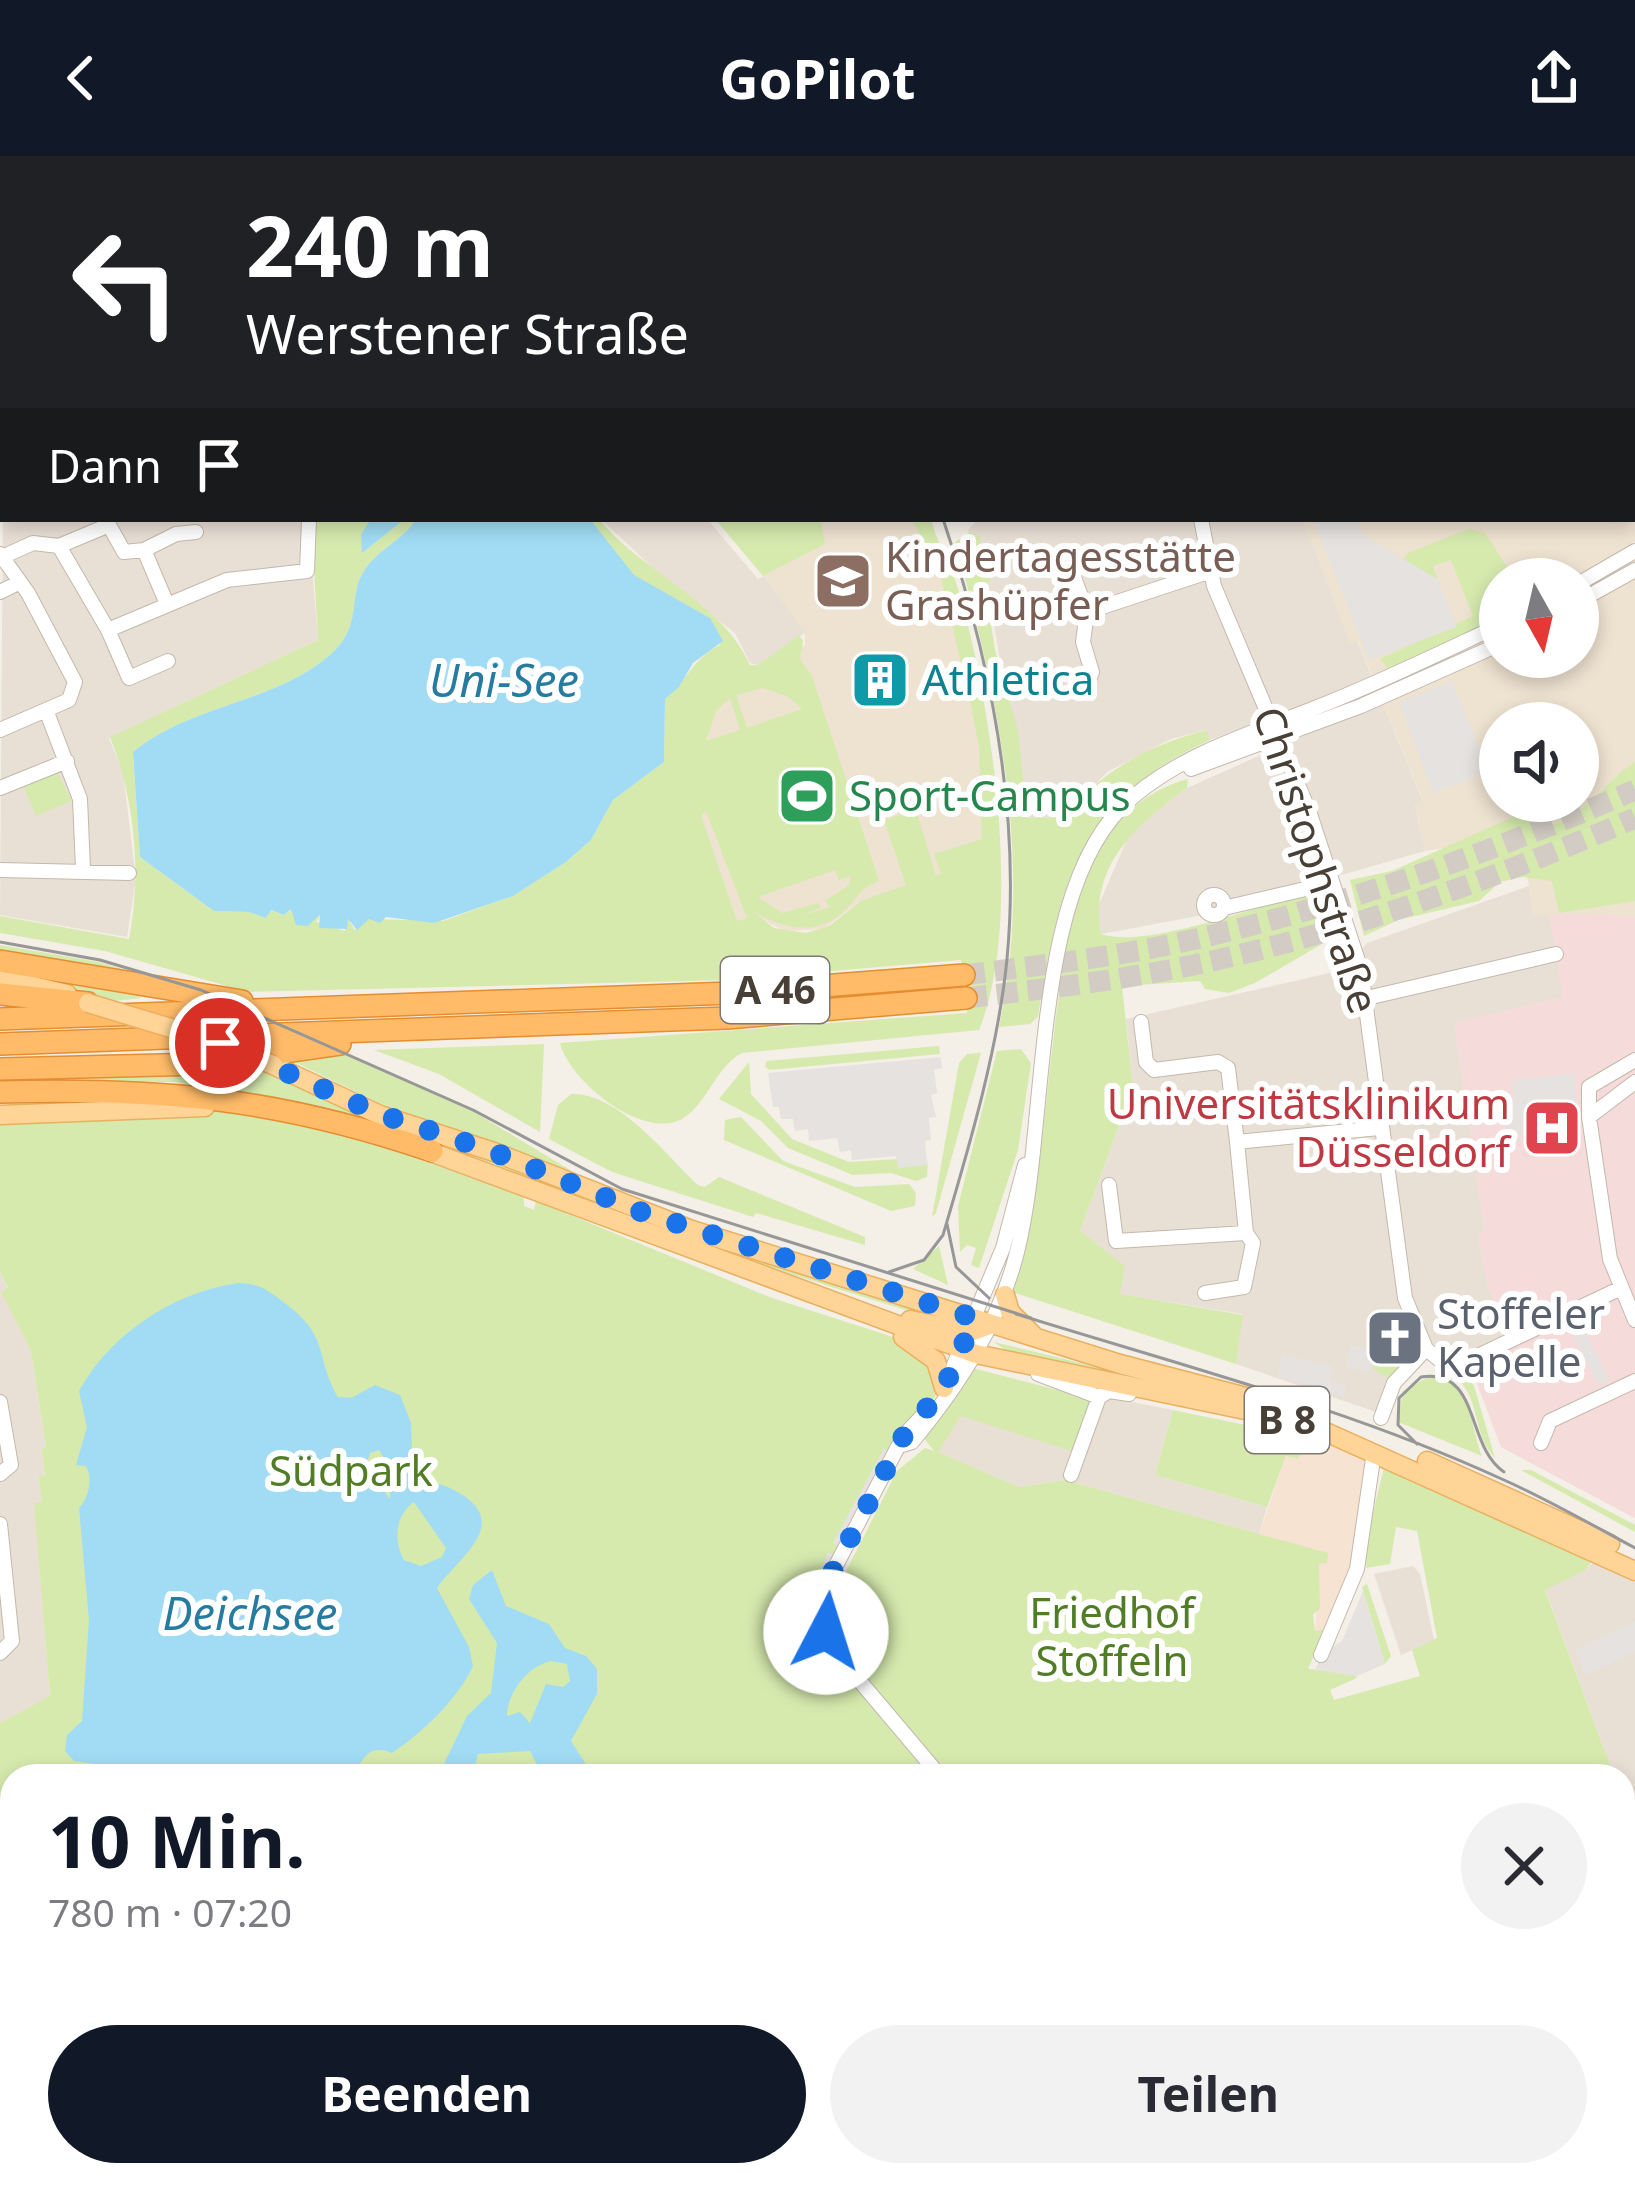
<!DOCTYPE html>
<html lang="de">
<meta charset="utf-8">
<style>
:root{--surface:#fff;--page:#f2f2f3;--text:#2b2b33;--muted:#7c7c81;--accent:#111827}
body{margin:0;font-family:"Noto Sans",sans-serif;background:var(--page);color:var(--text);height:100vh;display:flex;flex-direction:column;font-size:45px;white-space:nowrap}
*{box-sizing:border-box;margin:0}
p{font-size:39px;color:var(--muted)}
.icon{flex:none;width:66px;height:66px;fill:none;stroke:currentColor;stroke-width:2;stroke-linecap:round;stroke-linejoin:round}
.map{position:relative;flex:1;overflow:hidden}
.sheet{position:absolute;left:0px;top:1608px;width:1635px;height:423px;display:flex;flex-direction:column;background:var(--surface);border-radius:36px 36px 0 0;box-shadow:0 6px 18px #0003}
.sheet>*{flex:none}
.top-card{position:absolute;left:0px;top:0px;width:1635px;height:366px;box-shadow:0 6px 18px #0003;background:#202124;color:#fff;overflow:hidden}
.needle{width:78px;rotate:172deg}
.buttons{position:absolute;left:1479px;top:402px;display:grid;gap:24px}
.buttons a{display:grid;place-items:center;width:120px;height:120px;border-radius:50%;background:var(--surface);box-shadow:0 6px 18px #0003;font-size:60px}
.pin{position:absolute;display:grid;place-items:center;width:102px;height:102px;color:#fff;margin:-51px;border:6px solid #fff;border-radius:50%;box-shadow:0 3px 12px #0007}
.me{position:absolute;width:132px;margin:-66px;rotate:5deg;stroke-linejoin:round;filter:drop-shadow(0 0 9px #0008)}
.turn{display:flex;align-items:center;gap:42px;height:252px;padding:0 48px;font-size:54px}
.turn .icon{width:156px;height:156px;stroke-width:2.5}
.turn b{display:block;font-size:84px;line-height:102px}
.then{display:flex;align-items:center;height:114px;padding:0 48px;background:#0003;gap:24px;font-size:45px}
.round{display:grid;place-items:center;flex:none;width:126px;height:126px;border-radius:63px;background:var(--page)}
.summary{display:flex;align-items:center;justify-content:space-between;height:204px;padding:0 48px}
h1{font-size:72px;font-weight:700;line-height:90px;color:var(--accent)}
.primary-button{display:flex;gap:24px;margin-top:auto;padding:24px 48px}
.primary-button a{flex:1;height:138px;border-radius:72px;background:var(--accent);color:#fff;font-size:48px;font-weight:700;line-height:138px;text-align:center}
.primary-button a+a{background:var(--page);color:var(--text)}
header{display:flex;justify-content:space-between;align-items:center;height:156px;padding:0 48px;background:var(--accent);color:#fff;font-size:54px;font-weight:700}
.map>svg:first-child{display:block}
.residential{fill:#e9e0d5}
.commercial{fill:#f7e3d2}
.education{fill:#eee2d0;fill-rule:evenodd}
.medical{fill:#f5dbda}
.green{fill:#d6eaae;fill-rule:evenodd}
.parking{fill:#e5e2df}
.water{fill:#a1dcf4;fill-rule:evenodd}
.lines{fill:none;stroke-linecap:round;stroke-linejoin:round}
.river{stroke:#a1dcf4;stroke-width:18}
.highway-tunnel{stroke:#d2ccc4;stroke-width:21;stroke-dasharray:21 10;stroke-linecap:butt}
.minor-casing{stroke:#c3b8ac;stroke-width:16}
.major-casing{stroke:#e9b060;stroke-width:21}
.highway-casing{stroke:#e58d31;stroke-width:24}
.minor{stroke:#fff;stroke-width:14}
.major{stroke:#ffd496;stroke-width:18}
.highway{stroke:#ffbb68;stroke-width:21}
.tram{stroke:#979797;stroke-width:3}
.major-bridge-casing{stroke:#e9b060;stroke-width:21;stroke-linecap:butt}
.major-bridge{stroke:#ffd496;stroke-width:18}
.route{stroke:#1a73e8;stroke-width:21;stroke-dasharray:0 37.8}
.labels{text-anchor:middle;stroke-width:12;stroke-linejoin:round;paint-order:stroke}
.shield{fill:#fff;stroke:#7f7972;stroke-width:3}
.shield-label{font-size:39px;font-weight:bold;fill:#483f36}
.education-label{font-size:42px;fill:#785e54;stroke:#fff;text-anchor:start}
.culture-label{font-size:42px;fill:#0d838f;stroke:#fff;text-anchor:start}
.leisure-label{font-size:42px;fill:#27864d;stroke:#fff;text-anchor:start}
.street-label{font-size:42px;fill:#483f36;stroke:#fff}
.health-label{font-size:42px;fill:#be3a42;stroke:#fff;text-anchor:end}
.worship-label{font-size:42px;fill:#5b616d;stroke:#fff;text-anchor:start}
.park-label{font-size:42px;fill:#517d26;stroke:#fff}
.water-label{font-size:45px;font-style:italic;fill:#257ba0;stroke:#fff}
</style>
<header><svg class="icon" aria-label="back" viewBox="0 0 24 24"><path d="M15 5l-7 7 7 7"/></svg>GoPilot<svg class="icon" aria-label="share" viewBox="0 0 24 24"><path d="M12 15V3M7 8l5-5 5 5M5 13v7h14v-7"/></svg></header>
<div class="map">
<svg width="1635" height="2030" viewBox="0 0 1635 2030">
<rect width="100%" height="100%" fill="#f4efe7"/>
<path class="residential" d="M0 0H215L3 3V243Z
M3 334V363H308L318 484 109 582 123 617 136 723 127 781 0 759Z
M601 363H707L758 423 825 388 821 363H902L811 473 758 509 750 507 735 477 661 420Z
M978 363H1303L1350 486 1357 484 1372 521 1210 584 1206 574 1171 583 1107 616 1065 661 1027 662 979 380 967 375Z
M1382 545 1423 646 1415 650 1425 695 1198 760 1101 778 1097 753 1131 674 1187 632Z
M1529 730 1534 760 1549 757 1563 841 1454 867 1485 1077 1478 1078 1488 1132 1511 1182 1455 1202 1408 1197 1379 1257 1236 1208 1242 1158 1119 1138 1080 1075 1133 932 1126 863 1343 814 1367 787Z
M0 1116 8 1133 2 1137 31 1195 46 1293 41 1294 45 1319 38 1321 42 1346 35 1348 50 1541 0 1567Z
M1101 1240 1173 1254 1155 1319 1267 1351 1259 1378 1065 1324 1019 1331 937 1296 960 1260Z
M1598 1401 1635 1421V1676L1623 1643V1620H1614L1545 1433 1586 1414Z
M1413 1410 1420 1418 1434 1484 1401 1499 1374 1418Z"/>
<path class="commercial" d="M1308 1282 1370 1304 1345 1433 1326 1473 1315 1475 1319 1408 1328 1398 1259 1378 1286 1300 1298 1303Z"/>
<path class="education" d="M378 0H1635V1362L1501 1291 1471 1211 1514 1190 1488 1132 1478 1077 1485 1076 1454 867 1563 841 1549 758 1534 760 1527 717 1510 681 1425 695 1415 649 1423 645 1358 485 1350 487 1303 363H1632V3ZM1500 423H1578V501H1500ZM1500 567H1578V645H1500Z
M821 363H932L980 580 983 698 947 717 861 745 823 773 785 775 754 760 681 783 604 733 694 551 805 489V476L763 420 825 388Z"/>
<path class="medical" d="M1549 757 1635 760V1362L1501 1291 1471 1211 1514 1190 1488 1132 1478 1077 1485 1076 1454 867 1563 841Z"/>
<path class="green" d="M215 0H833L829 3Z
M1270 0H1459L1458 3Z
M311 363H371L361 378 363 396 405 363H416C403 384 377 394 364 415 346 443 366 472 324 504 267 548 189 550 133 596L140 701 214 755 249 756 266 762 270 754 284 759 292 753 321 758 316 766 345 775 348 763 355 774 369 763 443 765 513 740 566 706 591 684 613 644 664 606 665 543C687 525 693 502 720 489L710 462 633 419 590 363H599C644 418 721 444 750 509H758L799 479 803 485 800 503 812 520 879 725C859 732 858 742 843 756 815 782 780 771 752 755L774 772 806 777 829 770 861 745 906 729 884 664 916 654 936 720 941 718 934 698 982 683 979 591 970 545 938 409 911 363H930C939 390 952 411 960 439 992 552 1024 765 979 874L742 897C716 911 709 944 685 961 646 988 569 925 560 887L967 857 961 804 726 824 248 836 105 795 0 777V760L129 783C142 717 135 644 110 581L318 484ZM763 532 789 541 802 553 747 572 736 539ZM730 542 740 574 706 585 716 555ZM706 655 747 762 737 765 701 659ZM835 714 839 724 851 720 849 729 825 745 830 751 800 760 820 752 819 747 782 757 758 741Z
M715 363H821L825 388 763 420Z
M1469 373 1485 377 1515 423H1500V462L1388 512 1380 503 1473 460 1451 404 1433 410 1437 423 1403 404 1408 397Z
M970 376 979 380 990 420 986 437 995 494 1018 574 1027 662 1064 661C1102 614 1149 589 1207 574L1210 584C1078 643 1059 730 1038 861L1030 868 999 871C1034 712 999 540 955 386Z
M1635 606V745L1559 757 1552 725 1522 721 1500 726 1479 745 1398 764 1364 780 1350 724 1392 715 1524 656 1545 670C1583 666 1603 626 1635 606Z
M55 612 72 645 36 660 21 625Z
M1188 623 1187 632C1137 669 1089 708 1101 778 1151 794 1265 745 1322 735L1334 781 1255 827 1229 837 1205 833 1200 825 1122 830 1133 932 1080 1075 1125 1110 1120 1138 1243 1159 1236 1208 1012 1136C1044 1033 1045 925 1062 818 1068 786 1070 748 1083 719 1103 674 1141 635 1188 623Z
M0 789 99 806 166 826 0 802Z
M0 817 136 835 141 842 115 845Z
M544 888 540 976 439 918 374 894Z
M939 890 940 898 769 914 765 910 767 905Z
M331 893 469 953 585 1023 392 953 286 902Z
M1021 893 1031 907 1018 994 979 1112 971 1109 976 1092 967 1089 960 1096 958 1050 997 895Z
M981 897 936 1057 932 1061 959 907 967 898Z
M749 906 751 938 792 983 849 1006 898 1003 899 1011 927 1009 928 1002 927 1021 916 1025 891 1017 853 1019 788 992 761 965 719 943Z
M255 908 951 1164 950 1168 685 1085 486 1007 300 949 175 926 0 928V919Z
M571 938C620 936 671 1005 698 1029L705 1031 719 1021 865 1081V1089L756 1057 753 1061 612 1016 549 983 558 949Z
M201 954C313 960 419 1002 524 1039V1050L534 1054 536 1045 772 1142 899 1183 927 1200 939 1233 828 1435 827 1462 833 1473 837 1433 897 1315 925 1292 934 1295 923 1281 972 1212 1096 1244 1077 1297 961 1260 938 1296 1019 1331 1065 1324 1328 1397 1327 1407 1319 1408 1320 1453 1313 1458 1315 1475 1326 1473 1308 1513 1354 1516 1357 1522 1330 1534 1334 1544 1420 1520 1412 1494 1437 1482 1417 1375 1396 1371 1390 1408 1366 1412 1367 1380 1384 1312 1591 1406 1586 1414 1545 1434 1614 1620H12V1762L0 1753V1567L50 1540 34 1347 42 1346 38 1320 45 1319 41 1293 46 1292 31 1195 1 1136 8 1132 0 1116V963Z
M741 961 783 1005 855 1031 909 1028 916 1037 915 1050 891 1055 724 984 725 964Z
M939 1090 948 1129 913 1113Z
M1404 1155C1416 1182 1405 1200 1393 1225L1373 1213 1386 1157Z
M994 1186 1314 1264 1522 1351 1378 1292 1011 1198Z
M1460 1213 1474 1230 1495 1302C1471 1278 1482 1239 1452 1218Z
M1428 1221C1473 1222 1469 1266 1482 1300L1398 1266 1403 1235Z
M1173 1254 1308 1282 1298 1303 1286 1300 1267 1351 1155 1319Z
M1521 1314H1531L1635 1369V1376Z
M1367 1428 1391 1500 1385 1508 1362 1431Z
M1623 1643 1635 1676V2030H227L226 2019H1623Z"/>
<path class="parking" d="M1313 363H1356L1363 379 1437 423 1457 471 1369 504Z
M1452 525 1489 615 1433 637 1399 546Z
M941 901 942 912 934 914 937 937 931 939 936 961 929 962 931 984 925 985 927 1009 898 1012 896 1000 852 1004 851 994 840 996 837 982 809 985 808 973 795 975 793 963H781L779 951H773L768 917Z
M1575 917 1577 975 1519 981 1518 974 1507 975 1503 944 1514 942 1512 925Z
M1580 1166 1610 1224 1599 1230 1569 1172Z
M1351 1190 1377 1193 1370 1216 1346 1211Z
M1282 1199 1333 1210 1330 1225 1346 1229 1344 1241 1277 1220Z
M884 1292 891 1298 840 1391 833 1387Z
M828 1396 837 1400 819 1462 832 1497 826 1502 813 1473 810 1445Z
M1363 1435 1385 1508 1357 1520 1315 1514 1323 1497 1342 1485Z
M1635 1466V1496L1585 1519 1575 1494Z"/>
<path class="water" d="M371 363H405L362 397 361 378Z
M416 363H590L634 419 710 462 723 485 693 507 679 531 665 543 664 606 613 644 591 684 566 706 513 740 434 767 386 761 380 767 369 763 357 774 348 763 347 773 319 772 320 758 308 770 296 769 291 753 284 759 271 754 266 762 249 756 214 755 140 701 133 596C189 550 267 548 324 504 366 472 346 443 364 415 377 394 403 384 416 363Z
M239 1127C258 1127 267 1134 282 1145 331 1180 314 1199 338 1241L351 1242 375 1229 400 1239 411 1267 413 1318C425 1327 437 1326 450 1332 518 1365 459 1400 437 1432L469 1491 473 1510C458 1543 421 1578 392 1597 366 1586 363 1607 351 1620H115L96 1608 74 1605 65 1595 67 1579 82 1565 89 1464 79 1352C89 1342 93 1322 86 1310L76 1309 87 1271 79 1235C111 1177 174 1136 239 1127ZM379 1294 390 1312V1343L366 1310 370 1297ZM414 1346 446 1392 442 1401 421 1410 404 1404C393 1385 395 1359 414 1346Z
M492 1414 506 1450 549 1468 565 1492 586 1500 597 1513V1538L571 1585 587 1610 584 1620H543L530 1595 478 1598 472 1620H420L442 1612 467 1560 491 1537 497 1487 469 1443 473 1429ZM551 1505 567 1508 570 1525 563 1531 546 1528 530 1567 520 1556 507 1560C507 1538 527 1510 551 1505Z"/>
<g class="lines">
<path class="river" d="M0 1737 12 1743
M239 2019 241 2030"/>
<path class="highway-tunnel" d="M964 819C1040 809 1117 801 1191 784 1343 750 1492 696 1635 634
M966 842C1042 833 1118 825 1193 809 1343 778 1494 723 1635 662"/>
<defs>
<path id="minor" d="M4 3 5 0
M152 3V0
M0 73 3 23
M0 173H3
M0 334H3
M1201 363 1214 430 1309 655 1361 814 1405 1142 1426 1193 1445 1208 1463 1207 1619 1133
M59 390 109 369 124 396 144 394 167 448
M144 394 176 378 196 376
M0 398 28 437 75 526 69 544 0 574
M2 401 33 387 59 390 108 474 129 522 168 505
M1059 410 1073 419 1087 456 1214 414
M1578 428 1635 395
M0 436 20 426
M1578 446 1635 414
M108 474 227 424 307 415 309 363
M1086 532 1092 516 1083 486 1087 456
M46 554 80 643 83 713
M1191 613 1361 550 1500 488
M0 632 67 605
M0 714 129 717
M1204 749a10 10 0 1 1 20 0a10 10 0 1 1-20 0Z
M1224 752 1331 727
M1367 842 1556 798
M1141 866 1146 906 1154 914 1218 906 1228 912 1237 986
M1635 926 1589 961 1610 1103 1635 1164
M1589 961V931L1635 904
M1109 1029 1116 1085 1246 1077 1237 986 1379 972
M1205 1137 1244 1131 1253 1087 1246 1077
M1038 1218 1099 1241 1109 1235 1129 1238
M945 1230 1003 1092 1025 1009
M0 1246 11 1309 0 1318
M929 1253 904 1279 830 1421 822 1449 837 1498 940 1620
M1381 1262 1394 1227 1426 1193
M1541 1287 1550 1265 1635 1225
M902 1289 912 1286C959 1229 999 1168 1017 1096 1049 971 1030 741 1123 650 1178 597 1257 576 1325 548 1385 524 1442 496 1500 469
M1071 1319 1099 1241
M0 1368 12 1485 0 1497
M1321 1499 1357 1413 1374 1296
M0 1757 12 1766
M1104 2030 1108 2019"/>
<path id="major" d="M0 822 67 838
M273 909 380 959 494 996 692 1074 1120 1208 1296 1254
M0 959 205 951
M420 992 976 1198 1279 1261 1328 1277 1635 1415
M1005 1139 1010 1156 1033 1179
M910 1164 970 1176 992 1168
M903 1181 936 1205 944 1232
M1427 1305 1610 1388"/>
<path id="highway" d="M0 805 242 845
M0 838 88 847
M0 863 731 837 964 819
M0 888 727 862 966 842
M0 913 201 908 340 888
M0 936C161 932 278 942 432 995"/>
</defs>
<use href="#minor" class="minor-casing"/>
<use href="#major" class="major-casing"/>
<use href="#highway" class="highway-casing"/>
<use href="#minor" class="minor"/>
<use href="#major" class="major"/>
<use href="#highway" class="highway"/>
<path class="tram" d="M0 786 100 804 201 834 473 954 622 1033 1031 1162
M947 1068 956 1111 989 1142
M889 1116 924 1104 943 1079C969 991 998 894 1007 803 1021 656 990 502 943 363
M1016 1158C1179 1209 1348 1252 1504 1324 1549 1344 1592 1369 1635 1392
M1417 1288 1398 1269 1399 1242 1421 1221C1481 1212 1465 1290 1504 1316"/>
<defs>
<path id="major-bridge" d="M88 847 220 887 273 909"/>
</defs>
<use href="#major-bridge" class="major-bridge-casing"/>
<use href="#major-bridge" class="major-bridge"/>
</g>
<g class="lines">
<path class="route" d="M220 887 380 958 494 996 644 1057 975 1162 944 1232 904 1279 830 1421 822 1449 826 1476"/>
</g>
<defs>
<symbol id="school-square" viewBox="-11 -11 22 22"><rect x="-9" y="-9" width="18" height="18" rx="4" fill="#8d6e63" stroke="#fff"/><path d="M0-5L7-2L0 1L-7-2ZM-4 1L0 2.5L4 1V4Q0 6-4 4Z" fill="#fff"/></symbol>
<symbol id="building-square" viewBox="-11 -11 22 22"><rect x="-9" y="-9" width="18" height="18" rx="4" fill="#0f9aa8" stroke="#fff"/><path d="M-4-6H4V6H1V3H-1V6H-4ZM-2.5-4.3h1.7v1.8h-1.7ZM.8-4.3h1.7v1.8H.8ZM-2.5-1h1.7V.8h-1.7ZM.8-1h1.7V.8H.8Z" fill="#fff"/></symbol>
<symbol id="stadium-square" viewBox="-11 -11 22 22"><rect x="-9" y="-9" width="18" height="18" rx="4" fill="#2e9e5b" stroke="#fff"/><path d="M0-5a6.5 5 0 1 0 0 10a6.5 5 0 1 0 0-10ZM-3.5-1.8h7v3.6h-7Z" fill="#fff"/></symbol>
<symbol id="hospital-square" viewBox="-11 -11 22 22"><rect x="-9" y="-9" width="18" height="18" rx="4" fill="#e0444e" stroke="#fff"/><path d="M-5-5h3v3.5h4V-5h3V5h-3V1.5h-4V5h-3Z" fill="#fff"/></symbol>
<symbol id="church-square" viewBox="-11 -11 22 22"><rect x="-9" y="-9" width="18" height="18" rx="4" fill="#6b7280" stroke="#fff"/><path d="M-1.2-6h2.4v3.5h3.3v2.4h-3.3V6h-2.4V-.1h-3.3v-2.4h3.3Z" fill="#fff"/></symbol>
</defs>
<g fill-rule="evenodd">
<use href="#school-square" x="810" y="392" width="66" height="66"/>
<use href="#building-square" x="847" y="491" width="66" height="66"/>
<use href="#stadium-square" x="774" y="607" width="66" height="66"/>
<use href="#hospital-square" x="1519" y="939" width="66" height="66"/>
<use href="#church-square" x="1362" y="1149" width="66" height="66"/>
</g>
<g class="labels">
<g class="shield">
<rect x="721" y="801" width="108" height="66" rx="9"/>
<rect x="1245" y="1231" width="84" height="66" rx="9"/>
</g>
<g class="shield-label">
<text x="775" y="848">A 46</text>
<text x="1287" y="1278">B 8</text>
</g>
<g class="education-label">
<text x="885" y="416">Kindertagesstätte<tspan x="885" dy="48">Grashüpfer</tspan></text>
</g>
<g class="culture-label">
<text x="922" y="539">Athletica</text>
</g>
<g class="leisure-label">
<text x="849" y="655">Sport-Campus</text>
</g>
<g class="street-label">
<text transform="translate(1316 704) rotate(72)" y="15">Christophstraße</text>
</g>
<g class="health-label">
<text x="1510" y="963">Universitätsklinikum<tspan x="1510" dy="48">Düsseldorf</tspan></text>
</g>
<g class="worship-label">
<text x="1437" y="1173">Stoffeler<tspan x="1437" dy="48">Kapelle</tspan></text>
</g>
<g class="park-label">
<text x="351" y="1330">Südpark</text>
<text x="1112" y="1472">Friedhof<tspan x="1112" dy="48">Stoffeln</tspan></text>
</g>
<g class="water-label">
<text x="504" y="541">Uni-See</text>
<text x="250" y="1474">Deichsee</text>
</g>
</g>
</svg>
<div class="buttons">
<a><svg class="needle" viewBox="-14 -14 28 28"><path d="M0-13l5 13h-10z" fill="#e53935"/><path d="M0 13l5-13h-10z" fill="#7c7c81"/></svg></a>
<a><svg class="icon" aria-label="sound" viewBox="0 0 24 24"><path d="M4 9h4l5-4v14l-5-4H4zM17 9q2 3 0 6"/></svg></a>
</div>
<div class="pin" style="left:220px;top:887px;background:#d93025"><svg class="icon" aria-label="arrive" viewBox="0 0 24 24"><path d="M6 21V4h12l-3 4 3 4H6"/></svg></div>
<svg class="me" style="left:826px;top:1476px" viewBox="-20 -20 40 40"><circle r="19" fill="#fff"/><path d="M0-13L10 11 0 6-10 11z" fill="#1a73e8"/></svg>
<div class="top-card">
<div class="turn"><svg class="icon" aria-label="left" viewBox="0 0 24 24"><path d="M17 20v-9H6M10 6l-5 5 5 5"/></svg><div><b>240 m</b>Werstener Straße</div></div>
<div class="then">Dann<svg class="icon" aria-label="arrive" viewBox="0 0 24 24"><path d="M6 21V4h12l-3 4 3 4H6"/></svg></div>
</div>
<section class="sheet">
<div class="summary"><div><h1>10 Min.</h1><p>780 m · 07:20</p></div><a class="round"><svg class="icon" aria-label="close" viewBox="0 0 24 24"><path d="M6 6l12 12M18 6L6 18"/></svg></a></div>
<div class="primary-button"><a>Beenden</a><a>Teilen</a></div>
</section>
</div>
